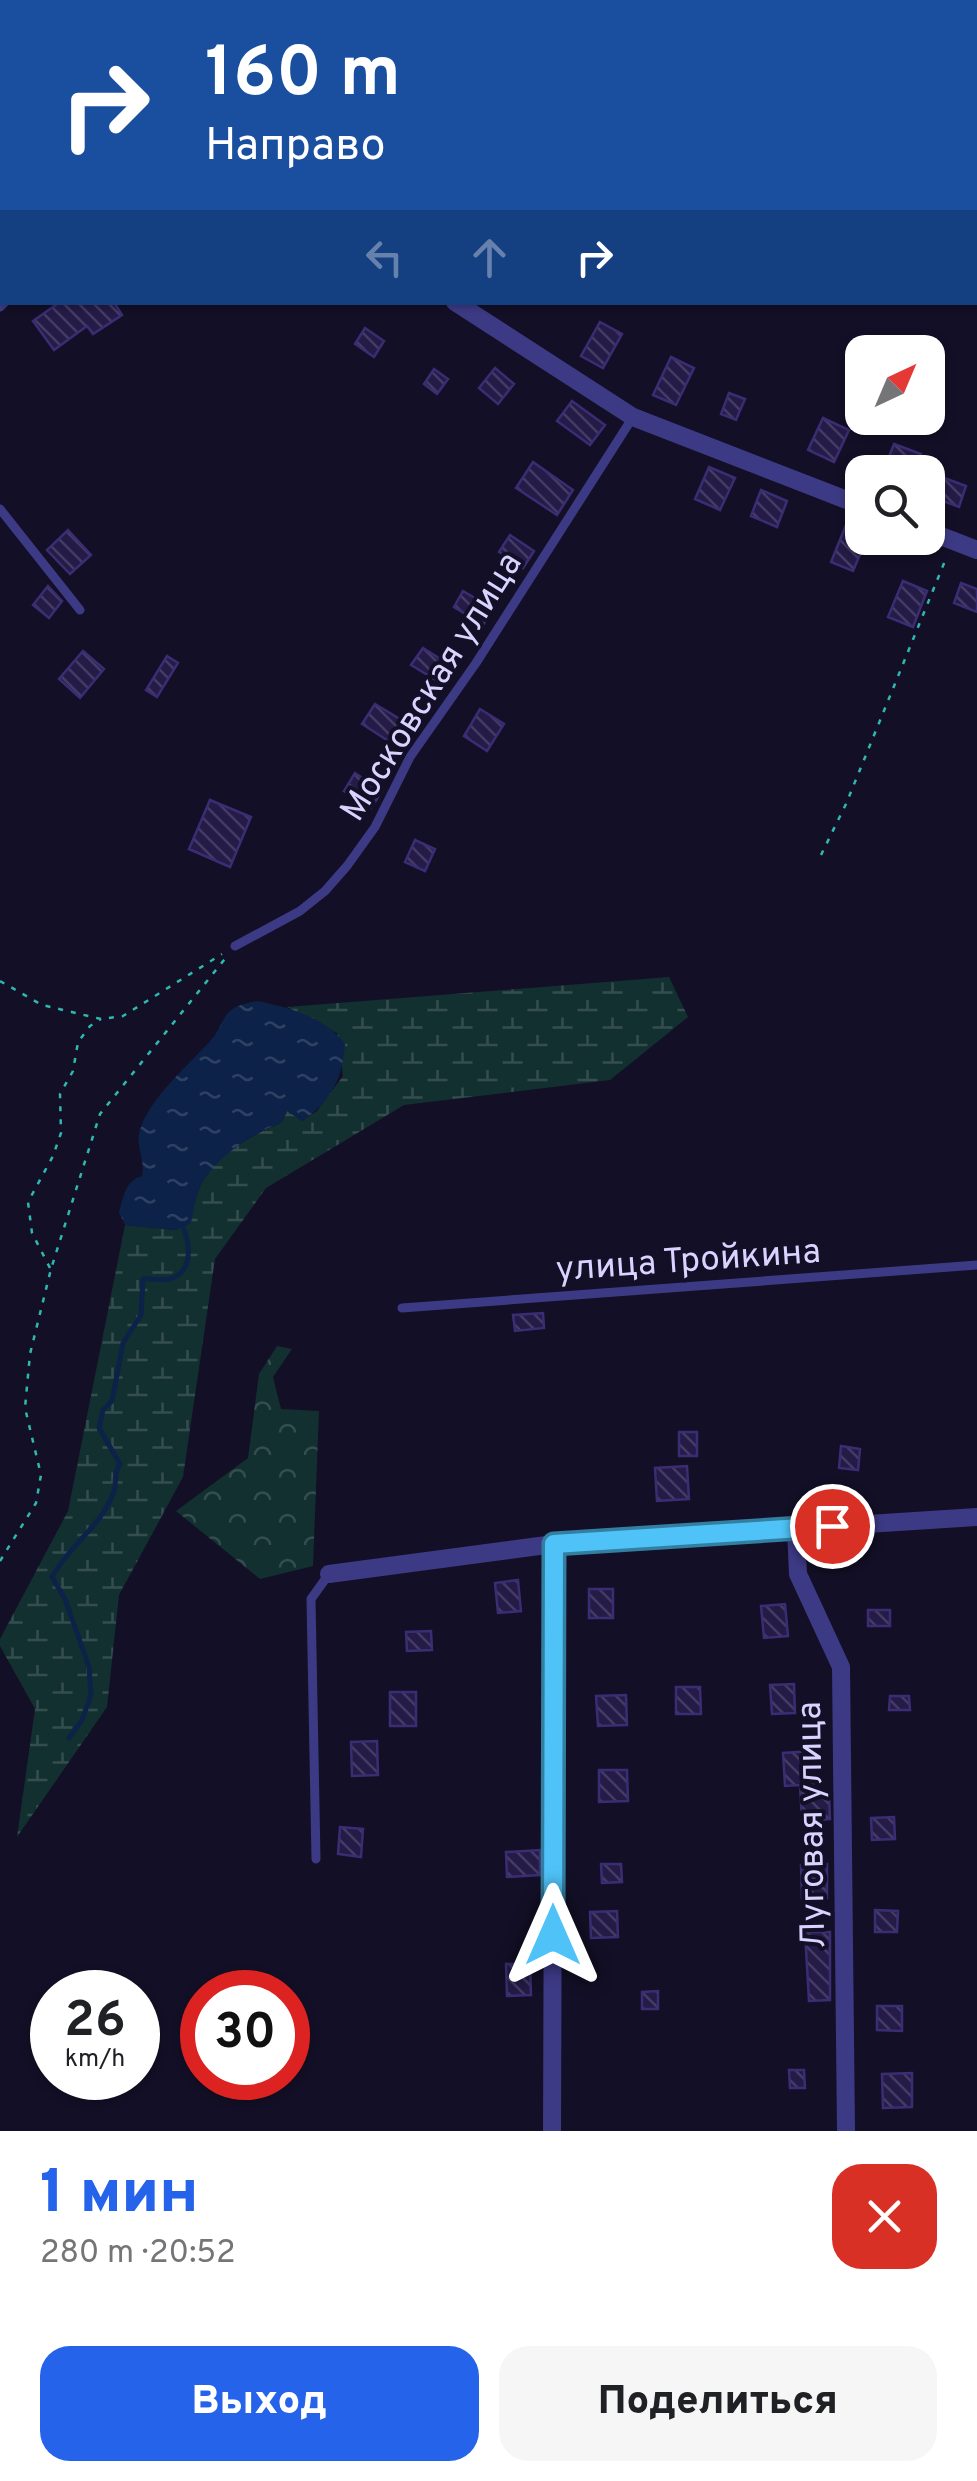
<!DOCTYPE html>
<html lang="ru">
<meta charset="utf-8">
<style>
:root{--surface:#fff;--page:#f6f6f6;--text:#202124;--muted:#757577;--accent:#2563eb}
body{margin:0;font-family:Overpass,sans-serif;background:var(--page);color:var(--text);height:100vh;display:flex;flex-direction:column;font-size:38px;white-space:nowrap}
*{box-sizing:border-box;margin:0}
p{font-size:32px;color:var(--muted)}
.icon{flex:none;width:55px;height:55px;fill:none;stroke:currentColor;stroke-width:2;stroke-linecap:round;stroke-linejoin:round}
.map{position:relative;height:2131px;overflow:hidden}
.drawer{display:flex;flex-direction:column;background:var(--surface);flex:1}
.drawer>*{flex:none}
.guide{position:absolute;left:0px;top:0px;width:978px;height:305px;box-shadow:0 2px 8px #0004;background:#1a4fa0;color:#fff;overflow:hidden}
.needle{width:65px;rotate:44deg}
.fabs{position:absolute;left:845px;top:335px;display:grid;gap:20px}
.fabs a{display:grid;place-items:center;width:100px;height:100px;border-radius:20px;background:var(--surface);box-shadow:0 2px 8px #0004;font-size:50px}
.speed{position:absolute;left:30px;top:1970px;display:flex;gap:20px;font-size:50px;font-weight:700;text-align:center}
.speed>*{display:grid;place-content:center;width:130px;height:130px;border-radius:50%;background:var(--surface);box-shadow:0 2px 8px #0004;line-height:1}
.speed small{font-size:25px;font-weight:400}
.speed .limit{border:15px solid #d22;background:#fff;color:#111}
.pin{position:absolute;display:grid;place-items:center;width:85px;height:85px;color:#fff;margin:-42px;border:5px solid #fff;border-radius:50%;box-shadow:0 2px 10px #0007}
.me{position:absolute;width:110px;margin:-55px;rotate:0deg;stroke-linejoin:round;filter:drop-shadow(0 0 8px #0008)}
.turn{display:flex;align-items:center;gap:35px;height:210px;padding:0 40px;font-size:45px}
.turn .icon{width:130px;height:130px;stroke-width:2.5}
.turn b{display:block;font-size:70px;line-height:85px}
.lanes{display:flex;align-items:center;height:95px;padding:0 40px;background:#0003;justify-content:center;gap:50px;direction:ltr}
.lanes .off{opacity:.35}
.round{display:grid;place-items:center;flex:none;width:105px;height:105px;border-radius:30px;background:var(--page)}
.headline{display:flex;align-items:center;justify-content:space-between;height:170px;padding:0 40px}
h1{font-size:60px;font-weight:800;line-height:75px;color:var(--accent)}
.cta{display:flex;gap:20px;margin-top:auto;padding:20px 40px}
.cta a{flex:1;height:115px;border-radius:30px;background:var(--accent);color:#fff;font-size:40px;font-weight:800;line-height:115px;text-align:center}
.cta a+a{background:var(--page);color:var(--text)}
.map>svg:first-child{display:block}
.forest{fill:url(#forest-crowns)}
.wetland{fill:url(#wetland-marsh)}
.water{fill:url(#water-ripples)}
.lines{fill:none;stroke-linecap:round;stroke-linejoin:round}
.stream{stroke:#0c2248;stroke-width:5}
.building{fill:url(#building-back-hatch);stroke:#3b2d73;stroke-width:2.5}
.path{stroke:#2fb8b0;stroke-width:2.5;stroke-dasharray:5 8;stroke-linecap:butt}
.service{stroke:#3d3a85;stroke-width:9}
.minor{stroke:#3d3a85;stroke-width:18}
.route-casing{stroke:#337fa1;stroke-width:25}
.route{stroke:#4fc3f7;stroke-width:18}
.labels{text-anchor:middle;stroke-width:8;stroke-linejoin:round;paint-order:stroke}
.street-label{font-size:35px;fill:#d9d4ff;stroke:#130f26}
</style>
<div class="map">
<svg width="977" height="2131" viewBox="0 0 977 2131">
<defs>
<pattern id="forest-crowns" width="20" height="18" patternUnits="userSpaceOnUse" patternTransform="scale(2.5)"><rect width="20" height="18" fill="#12302f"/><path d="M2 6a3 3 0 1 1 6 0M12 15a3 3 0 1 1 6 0" fill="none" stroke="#344d4e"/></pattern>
<pattern id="wetland-marsh" width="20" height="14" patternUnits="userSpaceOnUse" patternTransform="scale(2.5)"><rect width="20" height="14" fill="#12302f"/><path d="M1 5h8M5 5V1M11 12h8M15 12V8" fill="none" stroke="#344d4e"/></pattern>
<pattern id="water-ripples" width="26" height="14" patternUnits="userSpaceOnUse" patternTransform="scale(2.5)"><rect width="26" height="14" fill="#0c2248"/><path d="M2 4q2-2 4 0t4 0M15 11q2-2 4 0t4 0" fill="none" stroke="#2f4163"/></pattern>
<pattern id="building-back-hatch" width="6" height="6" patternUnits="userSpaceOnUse" patternTransform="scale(2.5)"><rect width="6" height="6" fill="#241b47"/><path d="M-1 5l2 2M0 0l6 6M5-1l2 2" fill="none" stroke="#433b63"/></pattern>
</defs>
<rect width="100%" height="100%" fill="#130f26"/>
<path class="forest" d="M277 1346 292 1349 273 1377 281 1409 319 1411 313 1566 260 1579 176 1511 248 1458 259 1374Z"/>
<path class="wetland" d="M669 977 688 1017 610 1080 404 1105 266 1188 215 1259 183 1477 119 1595 107 1707 17 1837 35 1709 0 1646V1639L68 1511 125 1225 176 1230 190 1223C193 1211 195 1196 201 1185 215 1157 252 1134 281 1123L288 1110 302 1121 317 1111 343 1076 337 1033 287 1007Z"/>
<path class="water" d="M257 1001C288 1007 327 1018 345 1044 342 1079 332 1101 302 1121L287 1111 281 1123C252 1133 216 1157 201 1185 195 1196 194 1211 191 1223L176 1230 125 1225 119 1212C124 1196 125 1181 142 1176 146 1161 135 1146 140 1130 150 1097 190 1064 212 1039 219 1031 222 1019 229 1012 236 1005 247 1003 257 1001Z"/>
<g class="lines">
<path class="stream" d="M69 1738 82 1720 91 1695 89 1667 65 1599 52 1577C68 1547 100 1527 113 1494 118 1483 112 1475 120 1464L99 1428 103 1410 112 1401 123 1343 141 1315 143 1279C151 1278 162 1281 169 1279 194 1273 190 1244 183 1227"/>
</g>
<path class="building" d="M60 302H114L122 315 93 334 87 326 54 350 33 321Z
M600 322 622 334 603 368 581 356Z
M365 328 384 341 374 357 355 344Z
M671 357 694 368 676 405 653 395Z
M495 368 514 384 498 404 479 388Z
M434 369 448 379 437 394 424 384Z
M729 393 745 399 736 420 721 414Z
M572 401 605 425 590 445 557 421Z
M823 418 849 430 834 462 808 450Z
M894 444 921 454 914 472H883Z
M533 462 573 490 557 515 516 488Z
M709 467 735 478 720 510 695 499Z
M939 476 966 486 959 507 932 497Z
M761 490 787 501 777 527 751 516Z
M848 520 862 527V538H867L853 571 831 562Z
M68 530 91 555 70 574 47 550Z
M510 535 534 551 523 568 499 552Z
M903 581 927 591 913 627 888 617Z
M961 583 977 589V612L954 603Z
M48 586 62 601 49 618 33 605Z
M463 591 493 609 483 625 454 607Z
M423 648 450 665 439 682 411 665Z
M83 651 104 669 80 698 59 679Z
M167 656 178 663 157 697 146 690Z
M375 704 403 721 390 742 362 724Z
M480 709 504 724 487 751 464 736Z
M355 773 382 791 371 808 344 791Z
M210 800 251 817 230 867 189 849Z
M415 840 435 849 425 871 405 862Z
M543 1313 544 1328 515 1331 513 1315Z
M679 1432H697V1456H679Z
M841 1446 860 1449 858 1470 839 1468Z
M687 1466 689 1499 657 1501 655 1468Z
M836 1538 834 1555 819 1552 821 1539Z
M518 1580 521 1611 498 1613 495 1583Z
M589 1589H613V1618H589Z
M785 1604 788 1636 764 1638 761 1606Z
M868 1610H890V1626H868Z
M431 1631 432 1650 407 1651 406 1632Z
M794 1684 795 1713 772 1714 770 1685Z
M676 1687H700L701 1714H676Z
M390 1692H416V1726H390Z
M626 1695 627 1725 598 1726 596 1696Z
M890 1696H909L910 1710H889Z
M377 1741 378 1775 352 1776 351 1742Z
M811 1751 814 1795 829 1794 830 1819 802 1821 800 1785 785 1786 783 1753Z
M599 1770H627L628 1801 599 1802Z
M894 1817 895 1839 872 1840 871 1818Z
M340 1827 363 1829 361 1857 338 1854Z
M540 1850V1875L507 1877 506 1852Z
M601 1864H621L622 1882 602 1883Z
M827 1864V1898H802L801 1865Z
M875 1910 898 1911 897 1932H875Z
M617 1911 618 1937 591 1938 590 1912Z
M805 1932H830V2000L809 2001Z
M530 1963 531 1995 507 1996 506 1964Z
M658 1991V2009H642V1992Z
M877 2006H902V2031L877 2030Z
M789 2070H804L805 2088H790Z
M912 2073V2107L883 2108 882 2074Z"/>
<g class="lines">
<path class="path" d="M821 855 846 804 947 556
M0 981 42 1005 101 1019 123 1016 222 954
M50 1268 32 1233 28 1202 53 1156 61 1133 60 1094 73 1071 78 1042 90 1026 101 1019
M0 1561 36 1503 41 1475 25 1408 30 1354 51 1269 100 1114 228 955"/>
<path class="service" d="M334 0 335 2
M426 2 432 0
M0 192 2 191
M0 202H2
M0 307 5 302
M0 509 80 610
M235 946 300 911 325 891 347 866 375 827 410 757 476 663 633 417
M402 1308 977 1265
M316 1859 311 1599 329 1574"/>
<path class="minor" d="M293 0 294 2
M455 302 633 417 862 506
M928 531 977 550
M796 1528 798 1574 841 1667 846 2131
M329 1574 554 1544 977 1517
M552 2131 554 1544"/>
</g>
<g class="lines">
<defs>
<path id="route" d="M553 1935 554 1544 832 1526"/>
</defs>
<use href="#route" class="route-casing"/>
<use href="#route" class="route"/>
</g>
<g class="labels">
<g class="street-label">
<text transform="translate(430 686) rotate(-58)" y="12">Московская улица</text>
<text transform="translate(688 1259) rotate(-4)" y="12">улица Тройкина</text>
<text transform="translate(810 1825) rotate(-91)" y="12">Луговая улица</text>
</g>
</g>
</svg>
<div class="fabs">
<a><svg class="needle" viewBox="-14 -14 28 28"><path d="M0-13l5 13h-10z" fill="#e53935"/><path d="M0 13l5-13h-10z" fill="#757577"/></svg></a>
<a><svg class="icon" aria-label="search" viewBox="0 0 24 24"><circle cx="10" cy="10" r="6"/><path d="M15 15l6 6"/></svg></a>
</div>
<div class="speed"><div>26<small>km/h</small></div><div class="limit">30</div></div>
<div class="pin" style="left:832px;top:1526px;background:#d93025"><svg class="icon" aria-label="arrive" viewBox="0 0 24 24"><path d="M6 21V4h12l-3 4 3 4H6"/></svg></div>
<svg class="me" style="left:553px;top:1935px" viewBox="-20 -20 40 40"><path d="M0-17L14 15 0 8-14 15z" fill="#4fc3f7" stroke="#fff" stroke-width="4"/></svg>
<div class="guide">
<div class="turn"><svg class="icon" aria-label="right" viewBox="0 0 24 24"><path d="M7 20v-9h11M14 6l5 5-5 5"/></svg><div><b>160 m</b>Направо</div></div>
<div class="lanes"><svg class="icon off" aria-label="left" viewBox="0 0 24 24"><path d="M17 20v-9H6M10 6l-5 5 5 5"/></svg><svg class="icon off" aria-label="ahead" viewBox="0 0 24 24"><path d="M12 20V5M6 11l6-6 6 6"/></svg><svg class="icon" aria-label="right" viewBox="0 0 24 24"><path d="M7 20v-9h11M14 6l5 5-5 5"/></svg></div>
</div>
</div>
<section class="drawer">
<div class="headline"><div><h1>1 мин</h1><p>280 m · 20:52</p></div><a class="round" style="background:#d93025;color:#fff"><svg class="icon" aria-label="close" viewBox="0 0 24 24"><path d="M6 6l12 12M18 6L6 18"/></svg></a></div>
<div class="cta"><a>Выход</a><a>Поделиться</a></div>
</section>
